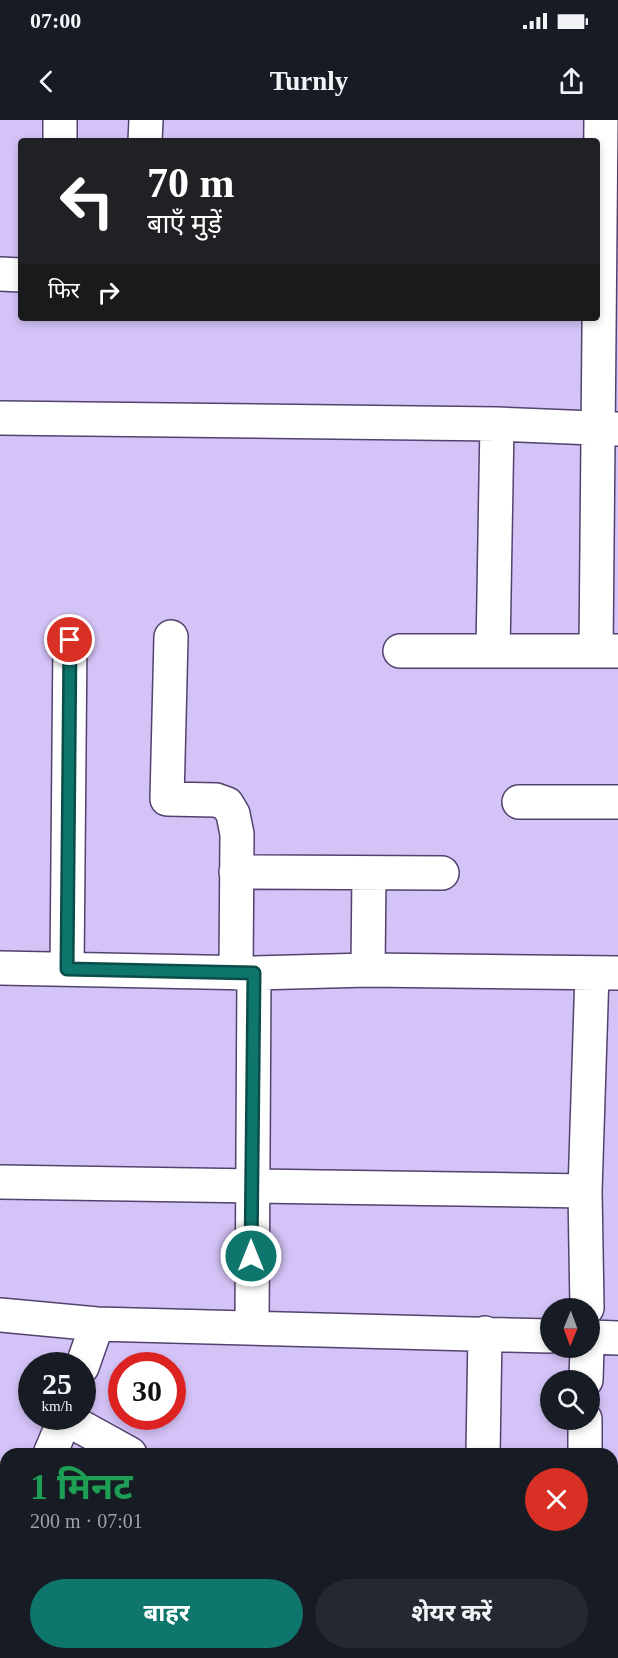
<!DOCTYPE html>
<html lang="hi">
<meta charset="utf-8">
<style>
:root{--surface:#171b24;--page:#242831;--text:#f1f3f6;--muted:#9ea1a6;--accent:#0f766e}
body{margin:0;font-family:"Times New Roman","Noto Sans Devanagari",serif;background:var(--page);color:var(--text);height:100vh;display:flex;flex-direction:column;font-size:22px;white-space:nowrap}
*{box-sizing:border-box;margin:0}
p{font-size:20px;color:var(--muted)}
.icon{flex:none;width:33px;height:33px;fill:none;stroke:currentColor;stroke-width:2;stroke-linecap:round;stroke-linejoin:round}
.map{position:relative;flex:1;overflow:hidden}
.panel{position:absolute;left:0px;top:1328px;width:618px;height:212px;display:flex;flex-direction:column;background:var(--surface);border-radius:18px 18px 0 0;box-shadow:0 3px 9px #0003}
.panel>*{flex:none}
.guide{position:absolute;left:18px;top:18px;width:582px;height:183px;border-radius:6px;box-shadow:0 3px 9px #0003;background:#202124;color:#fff;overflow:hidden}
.needle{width:39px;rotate:181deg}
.tools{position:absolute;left:540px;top:1178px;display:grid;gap:12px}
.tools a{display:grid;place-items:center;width:60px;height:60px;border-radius:50%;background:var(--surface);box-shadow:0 3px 9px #0003;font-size:30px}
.speed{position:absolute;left:18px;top:1232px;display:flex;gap:12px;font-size:30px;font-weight:700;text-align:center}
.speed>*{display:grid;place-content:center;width:78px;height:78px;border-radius:50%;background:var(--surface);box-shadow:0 3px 9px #0003;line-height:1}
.speed small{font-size:15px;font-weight:400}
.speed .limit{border:9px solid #d22;background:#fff;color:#111}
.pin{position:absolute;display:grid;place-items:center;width:51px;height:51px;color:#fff;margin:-26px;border:3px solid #fff;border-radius:50%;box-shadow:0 2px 6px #0007}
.me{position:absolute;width:66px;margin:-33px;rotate:0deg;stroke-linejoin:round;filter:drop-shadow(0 0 4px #0008)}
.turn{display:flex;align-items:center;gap:21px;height:126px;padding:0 30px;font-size:27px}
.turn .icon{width:78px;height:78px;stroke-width:2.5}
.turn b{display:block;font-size:42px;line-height:51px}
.then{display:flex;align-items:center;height:57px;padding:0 30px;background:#0003;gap:12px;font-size:22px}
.round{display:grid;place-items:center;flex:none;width:63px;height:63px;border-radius:32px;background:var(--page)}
.overview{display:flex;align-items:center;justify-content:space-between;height:102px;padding:0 30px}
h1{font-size:36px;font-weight:700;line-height:45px;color:#1e9e55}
.primary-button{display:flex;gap:12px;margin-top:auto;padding:12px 30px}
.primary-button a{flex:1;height:69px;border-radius:36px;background:var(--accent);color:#fff;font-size:24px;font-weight:700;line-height:69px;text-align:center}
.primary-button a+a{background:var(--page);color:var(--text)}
.status{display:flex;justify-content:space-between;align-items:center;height:42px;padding:0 30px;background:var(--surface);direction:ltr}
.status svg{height:16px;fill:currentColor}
header{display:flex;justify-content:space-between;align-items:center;height:78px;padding:0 30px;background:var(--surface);font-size:27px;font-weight:700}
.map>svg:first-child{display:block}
.building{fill:#a8bb67;stroke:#7a8653;stroke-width:1.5}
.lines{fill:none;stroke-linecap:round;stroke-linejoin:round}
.minor-casing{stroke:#52426e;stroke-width:36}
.minor{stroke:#fff;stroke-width:33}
.route-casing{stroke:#0a4d48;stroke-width:15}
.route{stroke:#0f766e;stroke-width:10}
</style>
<div class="status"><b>07:00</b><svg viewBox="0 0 49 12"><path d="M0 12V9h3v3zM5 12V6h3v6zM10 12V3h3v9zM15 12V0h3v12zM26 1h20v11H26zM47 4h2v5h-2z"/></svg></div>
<header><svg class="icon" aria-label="back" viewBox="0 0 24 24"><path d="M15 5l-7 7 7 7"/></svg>Turnly<svg class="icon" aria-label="share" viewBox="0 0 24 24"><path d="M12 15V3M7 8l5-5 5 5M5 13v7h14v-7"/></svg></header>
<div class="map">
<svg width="618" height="1538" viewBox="0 0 618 1538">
<rect width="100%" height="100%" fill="#d4c3f7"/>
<path class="building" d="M0 1342 6 1344V1386L0 1398Z"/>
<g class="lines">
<defs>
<path id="minor" d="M601 0 596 531H618
M60 21V0
M145 21 146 0
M0 154 21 155
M0 298 497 304 618 309
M171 517 167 679 216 680 227 684 233 694 237 714 236 853
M400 531H596
M493 531 497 304
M519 682H618
M236 752 442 753
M0 848 254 853 368 850 618 853
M67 849 70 520
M368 850 369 753
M0 1062 585 1071
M587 1188 585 1071 592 853
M0 1195 97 1204 550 1216
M252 1206 254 853
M590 1217 618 1218
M82 1247 97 1204
M586 1260 587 1227
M65 1298 130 1334
M50 1334 66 1296
M483 1334 485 1213
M585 1334V1299
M0 1430 6 1419
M612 1469H618
M0 1530 6 1519
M109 1533 118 1538
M418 1533 428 1538
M498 1533 508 1538"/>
</defs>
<use href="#minor" class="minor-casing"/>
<use href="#minor" class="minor"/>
</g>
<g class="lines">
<defs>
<path id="route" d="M70 520 67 849 254 853 251 1136"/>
</defs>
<use href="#route" class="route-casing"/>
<use href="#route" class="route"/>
</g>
</svg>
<div class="tools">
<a><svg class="needle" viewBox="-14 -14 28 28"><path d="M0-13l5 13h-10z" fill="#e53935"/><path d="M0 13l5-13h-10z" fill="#9ea1a6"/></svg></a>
<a><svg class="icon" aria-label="search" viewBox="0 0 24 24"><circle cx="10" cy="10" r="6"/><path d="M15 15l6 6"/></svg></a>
</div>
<div class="speed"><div>25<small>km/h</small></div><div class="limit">30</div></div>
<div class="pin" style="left:70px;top:520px;background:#d93025"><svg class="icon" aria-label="arrive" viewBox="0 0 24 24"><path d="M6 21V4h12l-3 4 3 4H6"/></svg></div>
<svg class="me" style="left:251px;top:1136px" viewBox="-20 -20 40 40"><circle r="17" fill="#0f766e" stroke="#fff" stroke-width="3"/><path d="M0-11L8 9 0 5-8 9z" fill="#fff"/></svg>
<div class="guide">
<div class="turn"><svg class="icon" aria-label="left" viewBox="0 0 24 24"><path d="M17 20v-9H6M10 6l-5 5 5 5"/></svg><div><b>70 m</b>बाएँ मुड़ें</div></div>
<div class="then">फिर<svg class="icon" aria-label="right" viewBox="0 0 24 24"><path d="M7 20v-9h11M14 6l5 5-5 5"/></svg></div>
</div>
<section class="panel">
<div class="overview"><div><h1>1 मिनट</h1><p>200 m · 07:01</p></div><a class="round" style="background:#d93025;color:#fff"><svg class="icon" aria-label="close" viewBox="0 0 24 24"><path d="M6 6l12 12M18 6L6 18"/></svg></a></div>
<div class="primary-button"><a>बाहर</a><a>शेयर करें</a></div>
</section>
</div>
